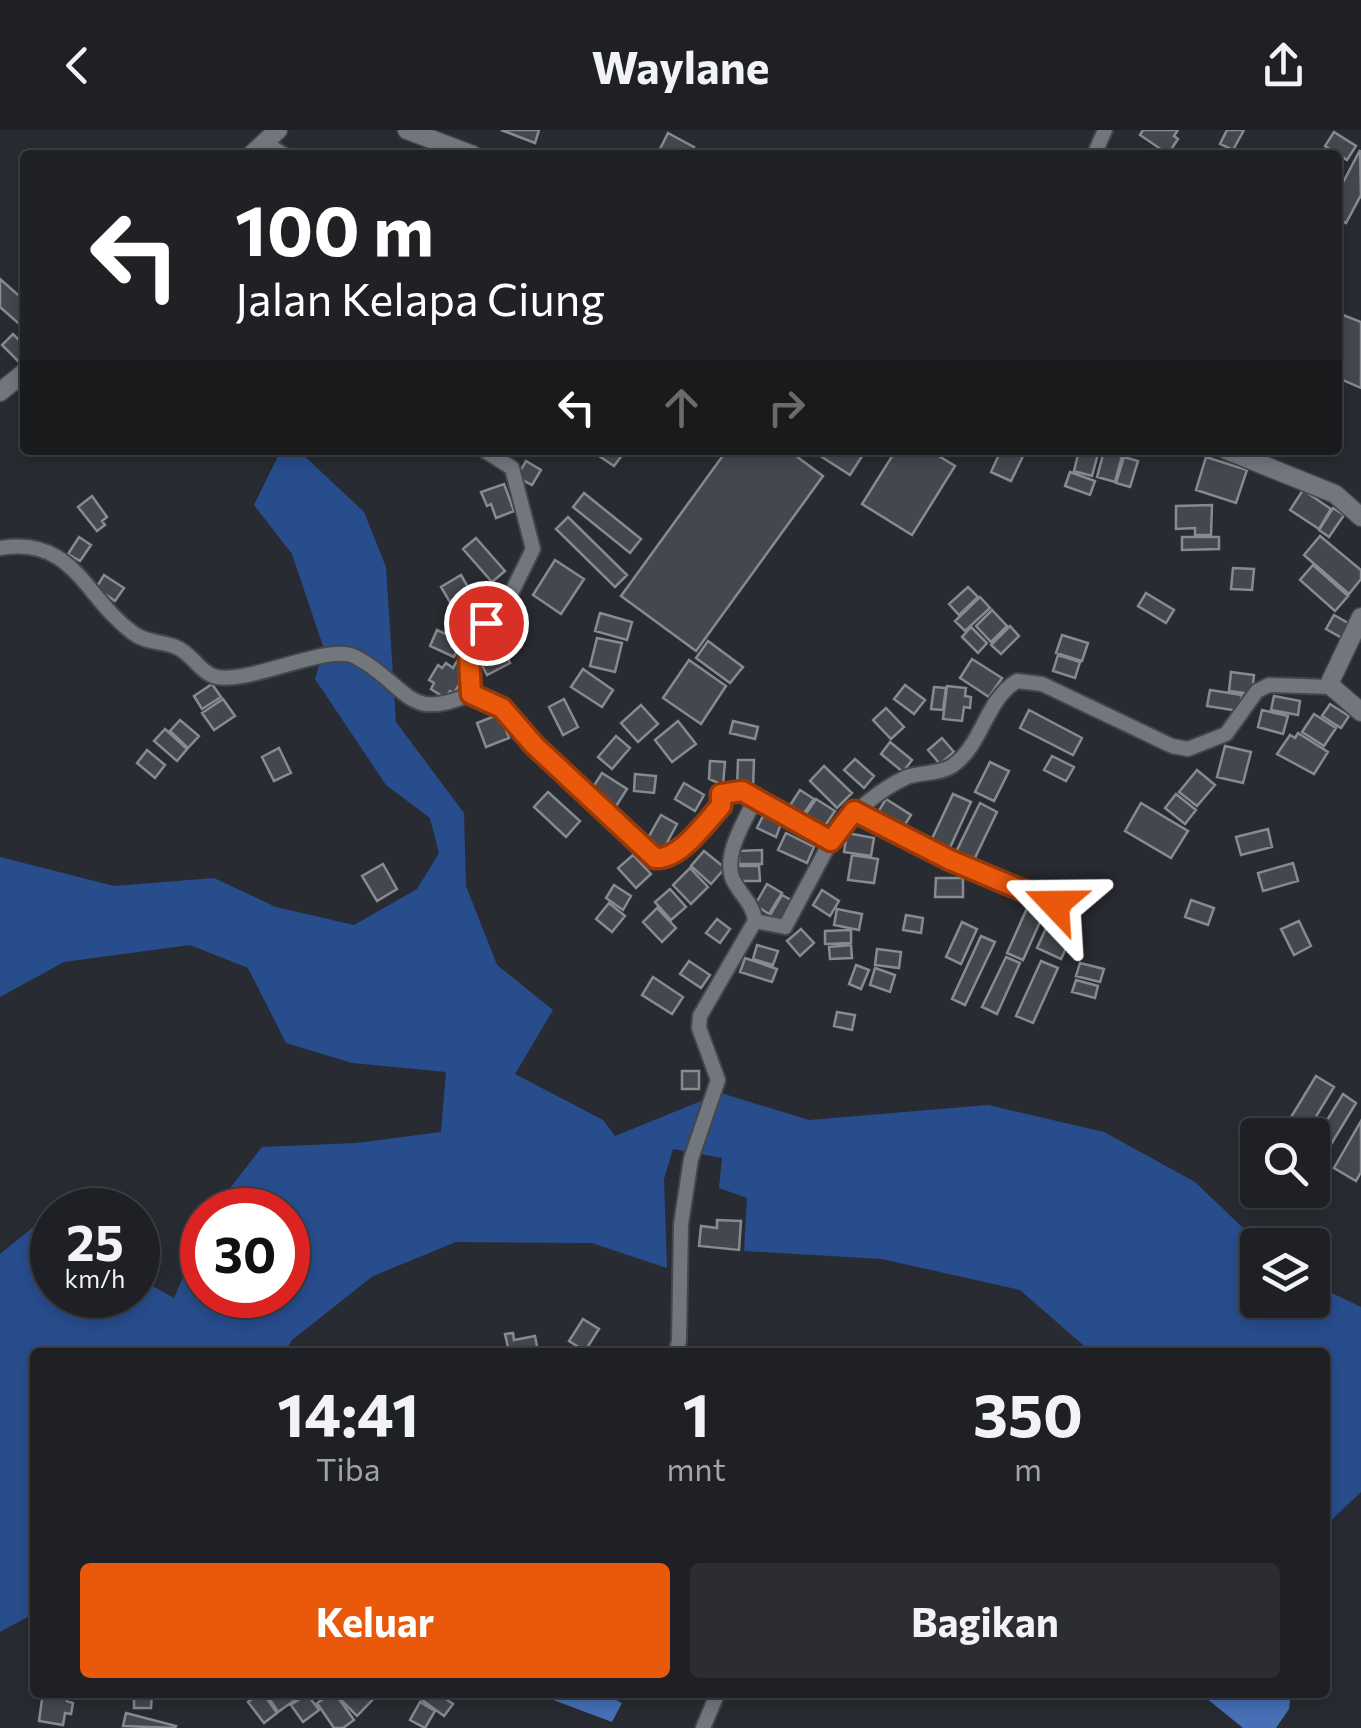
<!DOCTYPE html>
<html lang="id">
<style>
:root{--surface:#1e2025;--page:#2b2d32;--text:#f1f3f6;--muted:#a1a3a7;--line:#3c3e42;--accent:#ea580c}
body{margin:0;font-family:Commissioner,sans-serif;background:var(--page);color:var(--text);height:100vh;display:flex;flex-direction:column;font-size:38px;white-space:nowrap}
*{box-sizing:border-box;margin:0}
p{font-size:32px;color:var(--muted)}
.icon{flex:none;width:55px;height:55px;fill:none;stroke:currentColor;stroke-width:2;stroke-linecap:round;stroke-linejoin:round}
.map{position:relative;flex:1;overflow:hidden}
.drawer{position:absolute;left:30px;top:1218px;width:1300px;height:350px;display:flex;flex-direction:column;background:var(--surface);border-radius:10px;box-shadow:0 5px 15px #0003,0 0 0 2px var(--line)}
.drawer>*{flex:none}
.hud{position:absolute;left:20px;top:20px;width:1322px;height:305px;border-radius:10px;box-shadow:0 5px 15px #0003,0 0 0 2px var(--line);background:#202124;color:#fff;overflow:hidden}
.fabs{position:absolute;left:1240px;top:988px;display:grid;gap:20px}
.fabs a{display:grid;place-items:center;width:90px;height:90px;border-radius:10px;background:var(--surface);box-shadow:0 5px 15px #0003,0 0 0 2px var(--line);font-size:50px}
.speed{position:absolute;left:30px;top:1058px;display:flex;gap:20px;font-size:50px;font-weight:700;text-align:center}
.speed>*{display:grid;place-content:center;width:130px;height:130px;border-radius:50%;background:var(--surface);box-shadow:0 5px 15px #0003,0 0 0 2px var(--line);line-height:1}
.speed small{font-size:25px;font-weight:400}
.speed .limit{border:15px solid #d22;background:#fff;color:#111}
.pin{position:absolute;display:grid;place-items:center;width:85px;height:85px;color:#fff;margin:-42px;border:5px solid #fff;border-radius:50%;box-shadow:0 2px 10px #0007}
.me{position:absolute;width:110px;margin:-55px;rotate:293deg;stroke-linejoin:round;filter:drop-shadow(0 0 8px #0008)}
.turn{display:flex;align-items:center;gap:35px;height:210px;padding:0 50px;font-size:45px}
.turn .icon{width:130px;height:130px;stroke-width:2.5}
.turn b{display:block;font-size:70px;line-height:85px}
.lanes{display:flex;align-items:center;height:95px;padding:0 50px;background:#0003;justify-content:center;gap:50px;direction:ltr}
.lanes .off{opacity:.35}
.eta{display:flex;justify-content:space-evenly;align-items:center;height:170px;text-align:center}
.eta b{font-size:60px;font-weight:700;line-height:70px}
.cta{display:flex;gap:20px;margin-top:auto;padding:20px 50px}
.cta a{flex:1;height:115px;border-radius:10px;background:var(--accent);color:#fff;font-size:40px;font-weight:700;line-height:115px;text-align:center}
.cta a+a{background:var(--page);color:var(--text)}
header{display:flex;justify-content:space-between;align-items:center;height:130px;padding:0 50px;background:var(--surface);font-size:45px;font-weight:700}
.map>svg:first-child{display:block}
.green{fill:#284d8d}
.water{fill:#466fb6}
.building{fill:#44484e;stroke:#868a91;stroke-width:2.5}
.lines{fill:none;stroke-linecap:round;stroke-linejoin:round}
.minor-casing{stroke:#43464b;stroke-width:18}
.tertiary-casing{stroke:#43464b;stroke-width:21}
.minor{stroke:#72767d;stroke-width:14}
.tertiary{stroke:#72767d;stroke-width:18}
.route-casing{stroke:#983908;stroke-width:25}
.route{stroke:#ea580c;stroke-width:18}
</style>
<header><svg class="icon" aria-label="back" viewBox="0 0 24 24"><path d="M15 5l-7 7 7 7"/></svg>Waylane<svg class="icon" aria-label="share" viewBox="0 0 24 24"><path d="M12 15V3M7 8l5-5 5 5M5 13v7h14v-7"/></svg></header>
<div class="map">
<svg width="1361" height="1598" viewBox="0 0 1361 1598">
<rect width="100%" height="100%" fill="#282b31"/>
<path class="green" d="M281 320H298L364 382 386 437 396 592 464 683 466 756 497 835 553 880 515 944 603 990 615 1006 721 963 809 990 988 975 1104 1002 1195 1052 1261 1115H1258V1170H1312L1313 1154 1361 1177V1362L1325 1396V1222H1091L1020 1160 882 1129 744 1121 747 1068 719 1058 722 1028 673 1019 664 1049 667 1138 592 1113 456 1112 373 1146 292 1210 285 1222H35V1483L0 1502V1124L32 1098 52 1106V1165H138V1148L174 1168 202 1103V1165H288V1080H213L262 1017 356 1013 441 1002 446 942 352 933 286 913 248 838 190 815 64 832 0 867V727L114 756 214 748 276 777 354 795 417 759 439 723 430 688 386 655 315 549 324 519 292 424 254 375Z"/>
<path class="water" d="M1208 1562 1291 1563 1289 1579 1276 1598H1243L1206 1568Z
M551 1563H601L622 1573 612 1592 548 1568Z"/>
<path class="building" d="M501 0H539L535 13Z
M1143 0H1178L1174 6 1178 9 1168 24 1140 5Z
M1227 0H1244L1233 20 1220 14Z
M1334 2 1356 16 1347 30 1325 16Z
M668 3 694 17 690 25H671L660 19Z
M1360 20 1361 65 1346 93 1338 89V62Z
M0 149 25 171V199L0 177Z
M1338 183 1361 192V258L1338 248Z
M13 204 25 216V229L20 233 2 215Z
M599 320H626L614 336 596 324Z
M727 320H788L823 346 696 521 621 466Z
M826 320H866L850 345 822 327Z
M896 320H929L955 336 912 405 862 374Z
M1001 320H1026L1011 351 991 342Z
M1079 320H1099L1092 346 1074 341Z
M1104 321 1122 326 1115 352 1097 347Z
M1124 327 1138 331 1130 357 1116 353Z
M1206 327 1247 340 1236 373 1196 360Z
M526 331 541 340 532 355 517 347Z
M1070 342 1095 351 1090 365 1065 356Z
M504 354 514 381 496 388 491 374 487 376 481 362Z
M1303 360 1331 379 1319 399 1290 380Z
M584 363 641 409 630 423 573 377Z
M92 366 107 387 102 391 105 395 97 401 78 377Z
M1212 375 1211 405H1195V398L1176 399V376Z
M1333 378 1344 385 1329 407 1319 400Z
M568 387 627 445 615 457 556 399Z
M1320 406 1361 440V449L1349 464 1304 425Z
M79 407 91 415 80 431 68 424Z
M1182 407H1219V419L1182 420Z
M476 408 505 441 492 452 463 419Z
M555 430 584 449 561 484 533 465Z
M1313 435 1348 466 1335 481 1300 450Z
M1233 438 1254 439 1252 460 1231 459Z
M104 445 124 458 115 471 96 458Z
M461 445 471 462 451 474 441 457Z
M968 457 978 467 959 485 949 474Z
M476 463 485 479 467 489 458 473Z
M1146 463 1174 480 1166 493 1138 476Z
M980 467 990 478 965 501 955 491Z
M992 480 1007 496 991 512 976 496Z
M600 483 632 492 627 510 595 501Z
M1334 485 1350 494 1342 508 1326 499Z
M1010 496 1019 506 1001 524 991 515Z
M971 497 987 513 978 523 962 507Z
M437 500 461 511 454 527 430 516Z
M488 504 496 518 481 527 473 512Z
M1062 505 1088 513 1082 531 1056 523Z
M597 508 622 513 615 542 590 536Z
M708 511 743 537 730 553 696 528Z
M503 518 510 533 487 545 480 531Z
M1058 525 1080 532 1075 548 1053 541Z
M972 529 1002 548 989 567 960 548Z
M689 530 726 556 701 594 663 568Z
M457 531 469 539 454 563 450 561 445 568 431 559 434 553 429 550 438 535 442 538 446 533 453 538Z
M583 539 613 560 602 577 571 557Z
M1231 542 1254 545 1252 564 1229 561Z
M212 554 221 567 202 579 194 566Z
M905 555 925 570 914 584 894 569Z
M947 556 966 558 965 566 971 567 970 578 964 577 962 591 943 589Z
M934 557 946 558 943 580 931 579Z
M1210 560 1242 565 1239 581 1207 576Z
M1274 566 1300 571 1298 585 1271 580Z
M223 569 235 586 214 600 202 583Z
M564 569 578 597 563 605 549 577Z
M1330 574 1349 586 1341 598 1322 586Z
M641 575 658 594 638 612 621 593Z
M886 578 904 597 891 609 873 590Z
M1029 580 1082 608 1073 625 1020 598Z
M1262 580 1288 586 1283 604 1258 597Z
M500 584 509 608 486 617 477 593Z
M1314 584 1336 598 1324 616 1302 602Z
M180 590 199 606 188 618 170 601Z
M678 591 696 614 672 632 655 610Z
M733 591 758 597 755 609 730 603Z
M165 599 187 619 177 631 154 611Z
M1298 603 1328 622 1314 644 1277 624 1290 605 1295 608Z
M616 606 630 618 612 639 598 627Z
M942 608 954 622 940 634 928 620Z
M890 612 912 630 903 642 881 624Z
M1225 616 1251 622 1243 653 1217 647Z
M279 618 291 643 274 651 262 627Z
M147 620 165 635 155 648 137 633Z
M1052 626 1074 637 1066 651 1044 640Z
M855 629 874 646 864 658 844 640Z
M738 630H754L753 659H737Z
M710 631 725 632 723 655 709 649Z
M990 632 1009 641 994 671 975 662Z
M824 636 852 663 837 678 810 651Z
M1197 640 1215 655 1197 676 1179 662Z
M602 643 627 659 615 678 590 662Z
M635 644 656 646 654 663 634 661Z
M684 653 704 665 695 681 675 669Z
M800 660 814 669 800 689 787 680Z
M548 662 580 691 566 707 534 677Z
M953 664 971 672 948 722 930 713Z
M1176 664 1196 680 1185 694 1165 678Z
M816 669 835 681 822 700 803 688Z
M886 669 911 685 903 698 878 682Z
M980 673 997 682 972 734 954 726Z
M1141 673 1188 701 1171 728 1125 701Z
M661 685 677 694 661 724 644 715Z
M763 686 781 694 776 707 757 698Z
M1268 699 1272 717 1241 725 1236 707Z
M786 703 814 717 807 733 778 720Z
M847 703 874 708 871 726 844 722Z
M762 720V734H739V721Z
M704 721 725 738 711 754 691 736Z
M633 725 651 744 636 758 618 738Z
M852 725 878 729 874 753 848 750Z
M1293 733 1298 751 1263 761 1258 743Z
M383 734 397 759 377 771 362 746Z
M736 736H759L760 751H736Z
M690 738 708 757 691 774 673 755Z
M936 748H963V767H935Z
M767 754 782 763 769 784 755 775Z
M614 755 631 766 623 780 606 768Z
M670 759 686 777 671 790 655 772Z
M822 760 839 771 830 786 813 775Z
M782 765 795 772 782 793 770 785Z
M1191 770 1214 778 1208 795 1185 787Z
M609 773 625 786 612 802 596 789Z
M1028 776 1044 783 1023 830 1007 823Z
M657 778 676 798 662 812 643 792Z
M837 779 862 784 859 800 834 795Z
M906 785 923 788 921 803 903 800Z
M717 789 730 799 720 813 706 803Z
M1299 791 1311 816 1294 825 1281 799Z
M962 792 977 799 961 834 946 827Z
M1048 794 1072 805 1061 829 1037 818Z
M801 799 814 813 800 826 787 811Z
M851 800V813L825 814V801Z
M981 806 995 812 965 875 952 869Z
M757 815 778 821 773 835 753 829Z
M851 815 852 828 830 829 829 817Z
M877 819 901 822 899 838 875 835Z
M1006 827 1020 833 997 884 982 877Z
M745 828 777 839 772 852 740 842Z
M689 831 710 845 701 858 680 844Z
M1041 831 1058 838 1033 893 1016 886Z
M1080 833 1104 839 1100 852 1076 846Z
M856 835 869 840 861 859 849 854Z
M875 838 895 845 890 862 870 855Z
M653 847 683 867 672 884 642 865Z
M1076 850 1098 856 1095 868 1072 862Z
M837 882 855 885 852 900 834 896Z
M682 941H699V959H682Z
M1316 946 1334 957 1306 1003 1288 992Z
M1343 964 1356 973 1327 1021 1313 1013Z
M1361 991V1042L1356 1051 1334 1038Z
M717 1090 741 1091 739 1120 699 1116 701 1096 717 1098Z
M583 1189 599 1199 585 1221 569 1211Z
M513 1203 514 1210 535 1206 538 1221 509 1222 505 1204Z
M43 1562 67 1566V1571L73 1573 71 1584 65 1583 63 1595 39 1591Z
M134 1562H152L151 1578H134Z
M262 1562 277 1583 264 1593 248 1572Z
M265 1562H300L302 1565 278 1582Z
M334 1562 354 1590 343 1598H334L317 1573Z
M348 1562H375L377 1565 357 1586 341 1570Z
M421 1562H436L453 1574 444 1586 418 1567Z
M307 1564 319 1580 303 1592 291 1575Z
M420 1572 435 1581 425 1598 410 1590Z
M126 1583 176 1596 175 1598 123 1596Z"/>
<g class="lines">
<defs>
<path id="minor" d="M264 12 284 25
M1094 25 1105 0
M0 418C74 406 84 467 133 503 146 513 161 511 176 517 191 523 198 539 211 545 236 558 310 521 345 524 353 524 359 529 366 533 411 563 411 590 471 564L503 578 535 615 655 727 664 728 685 714 721 676V663L742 661 756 667
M471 564 468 508 504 478 533 419 512 338 484 320
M855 681 950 730 1055 775
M755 791 785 797 831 711
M676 1222 679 1211 681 1094 691 1029 718 950 699 898 700 886 755 791C754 775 740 764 733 750 722 724 746 690 756 667L831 711C851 685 876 661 907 647 921 642 940 644 952 636 983 615 985 570 1017 551L1042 554 1172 616 1188 619 1226 604 1257 561 1269 555 1332 557
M703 1598 718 1562"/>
<path id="tertiary" d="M407 0 473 25
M251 25 278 0
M0 262 25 242
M1226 320 1335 364 1361 387
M1361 487 1331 550 1332 557 1361 582"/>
</defs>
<use href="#minor" class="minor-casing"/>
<use href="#tertiary" class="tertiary-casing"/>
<use href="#minor" class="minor"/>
<use href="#tertiary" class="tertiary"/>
</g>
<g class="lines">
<defs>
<path id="route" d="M486 493 468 508 471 564 502 578 534 615 655 728C680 730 705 693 721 676V664L742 661 831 711 854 681 950 730 1055 774"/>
</defs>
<use href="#route" class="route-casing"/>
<use href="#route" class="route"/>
</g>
</svg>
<div class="fabs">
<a><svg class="icon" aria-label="search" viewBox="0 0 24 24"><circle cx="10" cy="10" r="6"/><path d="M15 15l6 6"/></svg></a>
<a><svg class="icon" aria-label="layers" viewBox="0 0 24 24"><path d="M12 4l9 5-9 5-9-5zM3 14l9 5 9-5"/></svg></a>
</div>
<div class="speed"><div>25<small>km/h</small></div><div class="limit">30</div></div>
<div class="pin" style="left:486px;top:493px;background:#d93025"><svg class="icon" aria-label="arrive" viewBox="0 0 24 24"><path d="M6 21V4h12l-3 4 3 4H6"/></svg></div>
<svg class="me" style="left:1055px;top:774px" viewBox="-20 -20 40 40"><path d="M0-17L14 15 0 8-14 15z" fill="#ea580c" stroke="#fff" stroke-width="4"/></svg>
<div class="hud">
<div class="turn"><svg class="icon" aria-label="left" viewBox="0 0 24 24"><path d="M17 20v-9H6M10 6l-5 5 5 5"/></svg><div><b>100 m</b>Jalan Kelapa Ciung</div></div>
<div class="lanes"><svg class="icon" aria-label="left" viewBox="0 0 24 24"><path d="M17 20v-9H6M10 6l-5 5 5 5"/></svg><svg class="icon off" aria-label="ahead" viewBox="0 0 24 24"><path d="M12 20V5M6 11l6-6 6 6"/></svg><svg class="icon off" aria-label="right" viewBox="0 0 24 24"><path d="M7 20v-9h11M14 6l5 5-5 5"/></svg></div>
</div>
<section class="drawer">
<div class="eta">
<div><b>14:41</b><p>Tiba</p></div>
<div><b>1</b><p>mnt</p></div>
<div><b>350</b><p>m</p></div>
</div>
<div class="cta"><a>Keluar</a><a>Bagikan</a></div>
</section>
</div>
